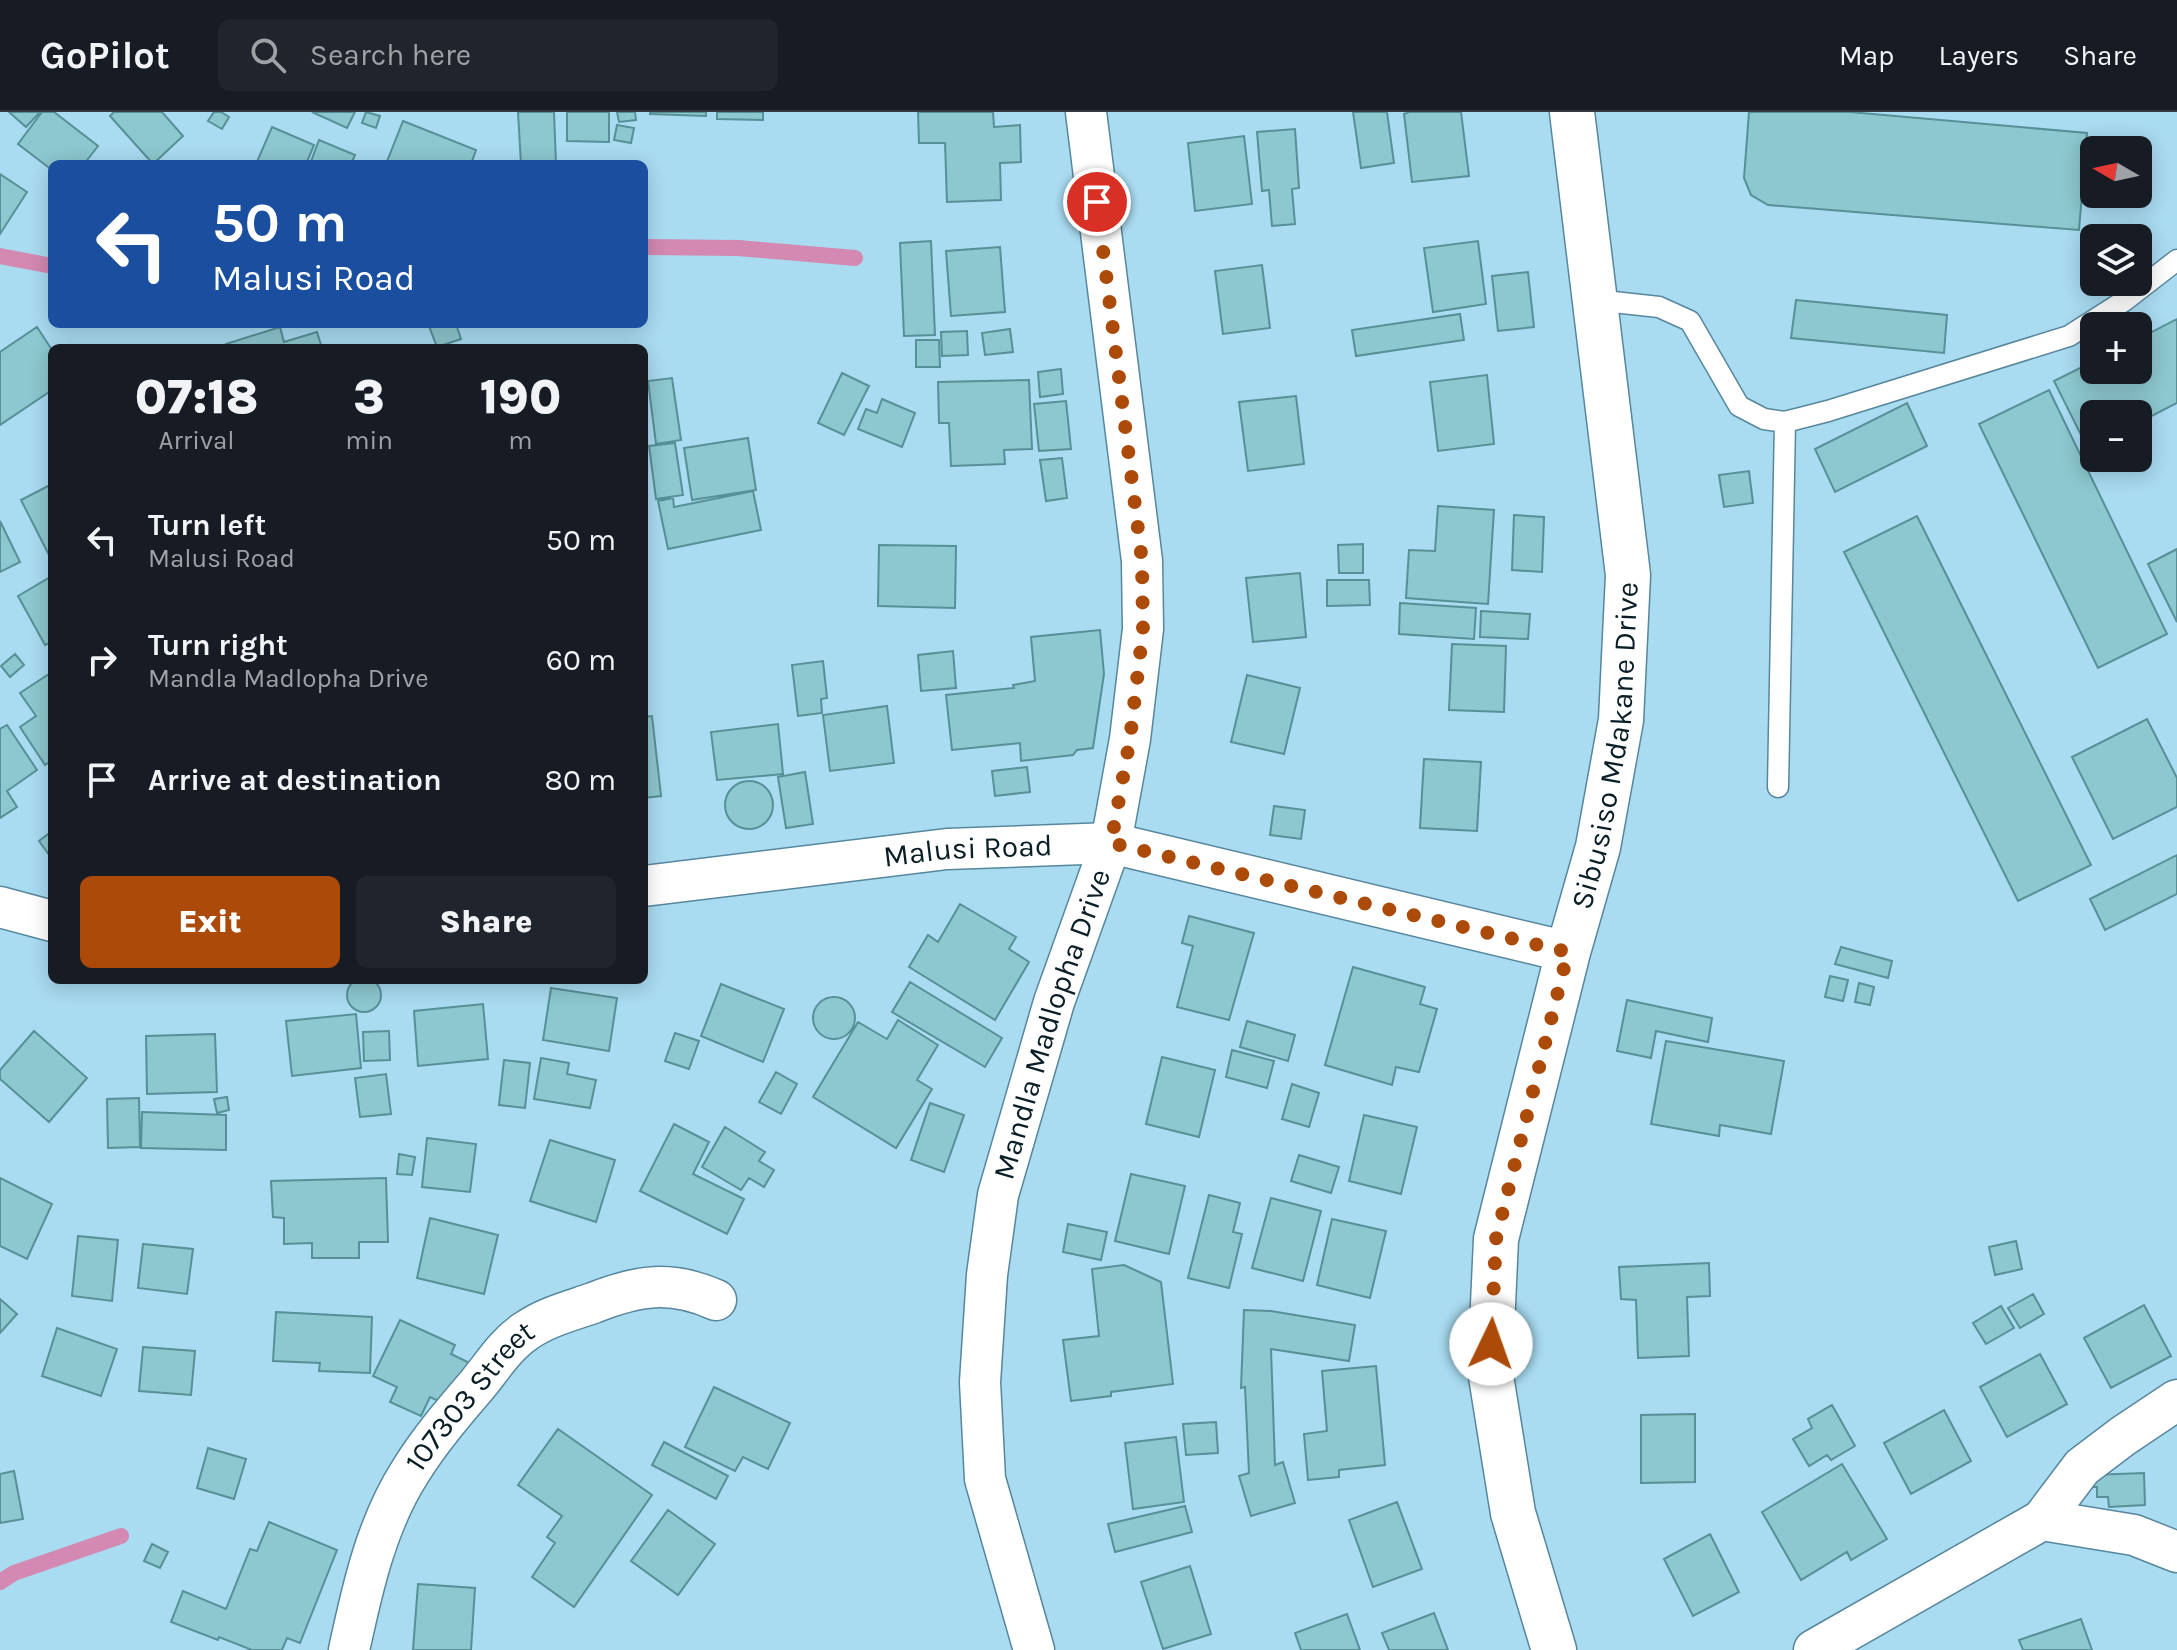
<!DOCTYPE html>
<meta charset="utf-8">
<style>
:root{--surface:#171b24;--page:#20242c;--text:#f1f3f6;--muted:#9ea1a6;--line:#363941;--accent:#ac4b09}
body{margin:0;font-family:Karla,sans-serif;background:var(--page);color:var(--text);height:100vh;display:flex;flex-direction:column;font-size:30px;white-space:nowrap}
*{box-sizing:border-box;margin:0}
p{font-size:26px;color:var(--muted)}
.icon{flex:none;width:44px;height:44px;fill:none;stroke:currentColor;stroke-width:2;stroke-linecap:round;stroke-linejoin:round}
.map{position:relative;flex:1;overflow:hidden}
.panel{position:absolute;left:48px;top:232px;width:600px;height:640px;display:flex;flex-direction:column;background:var(--surface);border-radius:12px;box-shadow:0 4px 20px #0003}
.panel>*{flex:none}
.guide{position:absolute;left:48px;top:48px;width:600px;height:168px;border-radius:12px;box-shadow:0 4px 20px #0003;background:#1a4fa0;color:#fff;overflow:hidden}
.needle{width:52px;rotate:279deg}
.controls{position:absolute;left:2080px;top:24px;display:grid;gap:16px}
.controls a{display:grid;place-items:center;width:72px;height:72px;border-radius:12px;background:var(--surface);box-shadow:0 4px 20px #0003;font-size:40px}
.pin{position:absolute;display:grid;place-items:center;width:68px;height:68px;color:#fff;margin:-34px;border:4px solid #fff;border-radius:50%;box-shadow:0 2px 8px #0007}
.me{position:absolute;width:88px;margin:-44px;rotate:3deg;stroke-linejoin:round;filter:drop-shadow(0 0 6px #0008)}
.turn{display:flex;align-items:center;gap:28px;height:168px;padding:0 32px;font-size:36px}
.turn .icon{width:104px;height:104px;stroke-width:2.5}
.turn b{display:block;font-size:56px;line-height:68px}
.eta{display:flex;justify-content:space-evenly;align-items:center;height:136px;text-align:center}
.eta b{font-size:48px;font-weight:800;line-height:56px}
.primary-button{display:flex;gap:16px;margin-top:auto;padding:16px 32px}
.primary-button a{flex:1;height:92px;border-radius:12px;background:var(--accent);color:#fff;font-size:32px;font-weight:800;line-height:92px;text-align:center}
.primary-button a+a{background:var(--page);color:var(--text)}
ul{padding:0;list-style:none}
li{display:flex;align-items:center;gap:24px;height:120px;padding:0 32px}
li div{flex:1}
li b{display:block;font-size:30px}
li em{font-style:normal}
header{display:flex;align-items:center;gap:48px;box-sizing:border-box;height:112px;padding:0 40px;background:var(--surface);border-bottom:2px solid var(--line)}
header strong{font-size:38px}
nav{display:flex;gap:44px;margin-inline-start:auto;font-size:28px}
.search{width:560px;height:72px;background:var(--page);display:flex;align-items:center;gap:20px;box-sizing:border-box;padding:0 28px;border-radius:12px;color:var(--muted);font-size:30px}
.map>svg:first-child{display:block}
.lines{fill:none;stroke-linecap:round;stroke-linejoin:round}
.stream{stroke:#d389b1;stroke-width:16}
.building{fill:#8dc7cf;stroke:#579097;stroke-width:2}
.lane-casing{stroke:#57879c;stroke-width:23}
.street-casing{stroke:#57879c;stroke-width:43}
.secondary-casing{stroke:#57879c;stroke-width:47}
.lane{stroke:#fff;stroke-width:20}
.street{stroke:#fff;stroke-width:40}
.secondary{stroke:#fff;stroke-width:44}
.route{stroke:#ac4b09;stroke-width:14;stroke-dasharray:0 25.2}
.labels{text-anchor:middle;stroke-width:7;stroke-linejoin:round;paint-order:stroke}
.street-label{font-size:30px;fill:#0a1e26;stroke:#e7f6fd}
</style>
<header>
<strong>GoPilot</strong>
<div class="search"><svg class="icon" aria-label="search" viewBox="0 0 24 24"><circle cx="10" cy="10" r="6"/><path d="M15 15l6 6"/></svg>Search here</div>
<nav><a>Map</a><a>Layers</a><a>Share</a></nav>
</header>
<div class="map">
<svg width="2177" height="1538" viewBox="0 0 2177 1538">
<rect width="100%" height="100%" fill="#a9dbf1"/>
<g class="lines">
<path class="stream" d="M644 135 738 136 855 146
M0 144 52 154
M0 1470 14 1461 121 1424"/>
</g>
<path class="building" d="M9 0H40L26 15Z
M42 0H54L98 34 84 52H52V58L18 32Z
M114 0H162L183 24 153 52 110 4Z
M214 0H221L229 5 222 17 208 9Z
M312 0H355L347 16Z
M366 0 380 4 376 16 362 11Z
M518 0H554L556 52H521Z
M567 0H609V30L567 29Z
M617 0H635L636 8 619 10Z
M650 0H706V4L650 2Z
M717 0H763V8L717 7Z
M918 0H993L994 15 1020 13 1021 50 1000 51 1001 88 947 90 945 31H919Z
M1353 0H1387L1394 51 1361 56Z
M1409 0H1461L1469 64 1412 70 1404 2Z
M1749 0H1850L2087 21 2079 118 1768 93 1751 83 1744 66Z
M403 9 476 38 471 52H386Z
M617 13 634 16 631 31 614 28Z
M272 15 314 33 306 52H256Z
M1295 17 1299 76 1292 77 1295 112 1272 114 1269 78 1262 79 1257 20Z
M1244 24 1252 92 1195 99 1188 31Z
M319 28 355 43 351 52H310Z
M0 62 27 80 0 122Z
M931 129 935 223 904 224 900 131Z
M1478 129 1486 192 1433 200 1424 136Z
M1000 135 1005 200 951 204 946 139Z
M1262 153 1270 216 1223 222 1215 159Z
M1528 160 1534 215 1498 219 1492 164Z
M1796 188 1947 203 1944 241 1791 226Z
M1460 202 1464 228 1356 244 1352 218Z
M2177 207V291L2138 311V302H2094V334L2088 337 2054 269 2094 249V258H2138V227Z
M435 212H456L461 227 437 235 429 214Z
M37 215 52 238V278L0 313V240Z
M280 215 284 230 317 220 322 236H227L226 232Z
M1010 217 1013 240 985 243 982 221Z
M967 219 968 243 942 244 941 220Z
M916 228H939L940 255H916Z
M1061 257 1063 282 1040 285 1038 260Z
M842 261 869 274 844 323 818 311Z
M1487 263 1494 332 1438 339 1430 270Z
M672 266 681 328 656 332 648 269Z
M1029 268 1032 337 1004 338 1005 352 951 354 949 311H939L938 270Z
M2049 278 2167 522 2098 556 1979 312Z
M1296 284 1304 352 1248 359 1239 290Z
M882 287 915 301 902 335 858 317 866 297 877 301Z
M1066 289 1071 337 1039 339 1034 292Z
M1907 291 1927 334 1835 380 1815 337Z
M748 326 756 378 692 388 684 336Z
M675 331 683 383 656 387 649 334Z
M1062 346 1067 386 1046 389 1040 348Z
M1749 359 1753 391 1724 395 1719 363Z
M52 372V447H51L21 388Z
M753 379 761 418 668 437 658 389 673 386 674 395Z
M1438 394 1494 398 1488 492 1406 486 1409 438 1435 439Z
M1514 403 1544 405 1542 460 1512 458Z
M1917 404 2091 753 2018 789 1844 440Z
M0 409 20 450 0 460Z
M1363 432V461H1339L1338 433Z
M879 433 956 434 955 496 878 494Z
M2177 437V510L2148 452Z
M1300 461 1306 525 1253 530 1246 466Z
M52 464V530L45 533 18 484Z
M1327 468H1369L1370 493 1327 494Z
M1400 491 1476 496 1474 527 1399 522Z
M1481 499 1530 502 1528 527 1480 525Z
M1100 518 1104 562 1093 636 1077 638 1073 643 1021 649 1020 631 952 638 946 583 1014 576 1013 573 1035 569 1031 525Z
M1452 532 1506 534 1504 600 1449 598Z
M953 539 956 576 921 579 918 543Z
M15 542 24 553 10 565 1 554Z
M823 549 827 586 821 587 822 601 798 604 792 553Z
M52 560V648L45 653 20 615 36 604 20 581Z
M1247 563 1300 576 1284 642 1231 630Z
M887 594 894 651 830 659 823 603Z
M652 604 661 684 644 686V605Z
M2147 607 2177 666V695L2113 727 2072 645Z
M778 612 783 662 717 668 711 620Z
M7 613 37 658 7 679 17 695 0 706V617Z
M1424 647 1481 650 1477 719 1420 716Z
M1027 655 1030 680 995 684 992 659Z
M805 660 813 712 786 716 778 665Z
M725 693a24 24 0 1 1 48 0a24 24 0 1 1-48 0Z
M1274 694 1305 698 1301 727 1270 723Z
M52 719V747L39 729Z
M2177 743V782L2105 818 2090 787Z
M960 792 1016 825 1009 837 1029 850 995 908 909 855 928 823 938 830Z
M1189 804 1254 821 1229 908 1177 895 1193 834 1182 831Z
M1841 835 1892 849 1888 866 1835 852Z
M1353 855 1425 875 1420 892 1437 897 1419 960 1396 955 1392 973 1325 953Z
M1830 864 1848 868 1843 889 1825 885Z
M347 883a17 17 0 1 1 34 0a17 17 0 1 1-34 0Z
M910 870 1002 926 985 955 892 900Z
M1859 871 1874 875 1870 893 1855 890Z
M721 872 784 897 763 950 701 924Z
M551 876 617 886 609 939 543 928Z
M813 906a21 21 0 1 1 42 0a21 21 0 1 1-42 0Z
M1627 888 1712 906 1708 930 1656 919 1651 946 1617 939Z
M483 892 488 947 418 954 414 899Z
M356 902 361 956 292 964 286 909Z
M898 908 938 933 917 968 932 977 896 1036 813 985 858 910 887 927Z
M1247 909 1295 923 1288 949 1240 935Z
M34 919 87 966 49 1010 0 967V958Z
M389 919 390 948 364 949 363 920Z
M675 921 699 929 689 957 665 949Z
M215 922 217 980 147 982 146 924Z
M1666 929 1784 949 1771 1022 1720 1013 1719 1024 1651 1012Z
M1232 938 1274 949 1267 976 1226 965Z
M1162 945 1215 958 1199 1025 1146 1012Z
M541 946 569 951 567 962 596 968 590 996 534 987Z
M504 948 530 951 525 996 499 993Z
M776 960 797 972 781 1002 759 990Z
M386 962 391 1002 360 1005 355 966Z
M1292 972 1319 981 1309 1015 1282 1007Z
M227 985 229 998 217 1001 214 987Z
M139 986 140 1035 108 1036 107 987Z
M930 991 964 1003 944 1060 911 1048Z
M142 1000 226 1003V1038L141 1036Z
M1364 1003 1417 1015 1401 1082 1349 1069Z
M674 1012 709 1030 693 1062 744 1087 727 1122 640 1079Z
M725 1015 765 1040 759 1049 774 1058 764 1075 749 1066 741 1078 702 1055Z
M427 1026 476 1032 470 1080 422 1075Z
M550 1028 615 1048 596 1110 530 1089Z
M399 1042 415 1045 412 1063 397 1062Z
M1299 1043 1339 1055 1331 1081 1291 1069Z
M1131 1062 1185 1074 1169 1142 1115 1129Z
M0 1066 52 1092 27 1147 0 1134Z
M386 1066 388 1130H359V1146H312V1131L284 1132V1106L273 1105 271 1069Z
M1209 1083 1240 1091 1233 1120 1242 1122 1229 1176 1188 1166Z
M1271 1086 1321 1099 1303 1169 1252 1156Z
M430 1106 498 1123 484 1182 417 1166Z
M1332 1107 1386 1119 1370 1186 1317 1173Z
M1068 1112 1107 1120 1101 1148 1063 1140Z
M78 1124 118 1128 112 1189 72 1184Z
M2016 1129 2022 1157 1995 1163 1989 1135Z
M143 1132 193 1137 187 1182 138 1176Z
M1709 1151 1710 1184 1687 1185 1689 1244 1638 1246 1636 1188 1621 1187 1619 1155Z
M1124 1153 1161 1170 1173 1272 1111 1280V1284L1071 1289 1063 1228 1099 1224 1092 1157Z
M2033 1182 2044 1202 2020 1216 2008 1196Z
M0 1187 17 1202 0 1221Z
M2144 1193 2171 1244 2111 1276 2084 1226Z
M2001 1194 2014 1216 1986 1232 1973 1211Z
M1244 1198 1271 1199 1355 1213 1349 1249 1271 1237 1275 1353 1283 1350 1295 1391 1251 1404 1239 1364 1249 1361 1245 1275 1241 1276Z
M276 1200 372 1205 370 1261 319 1259 320 1251 273 1249Z
M400 1208 455 1233 451 1242 476 1254 443 1291 430 1285 421 1304 390 1290 397 1275 373 1264Z
M57 1216 117 1237 101 1284 42 1264Z
M143 1235 195 1239 191 1283 139 1279Z
M2040 1242 2067 1292 2007 1325 1980 1275Z
M1376 1254 1385 1353 1339 1358V1365L1308 1368 1304 1322 1327 1319 1322 1259Z
M714 1275 790 1311 768 1357 743 1345 735 1359 685 1335Z
M1832 1293 1855 1334 1831 1348 1827 1343 1809 1354 1793 1327 1812 1316 1808 1307Z
M1944 1298 1971 1349 1911 1382 1884 1331Z
M1695 1302V1370L1641 1371V1303Z
M1216 1310 1218 1341 1186 1343 1183 1312Z
M558 1317 652 1383 574 1495 532 1465 555 1431 547 1425 562 1404 518 1373Z
M1176 1325 1184 1390 1133 1397 1125 1331Z
M664 1330 728 1364 716 1387 652 1353Z
M208 1336 246 1347 234 1387 197 1376Z
M1842 1352 1887 1427 1851 1448 1847 1440 1801 1468 1762 1400Z
M14 1359 23 1407 0 1411V1362Z
M2144 1361 2145 1393 2109 1395 2108 1385H2097V1375H2092L2091 1363Z
M1397 1390 1422 1457 1373 1475 1349 1408Z
M1185 1394 1192 1420 1115 1440 1108 1412Z
M668 1398 715 1432 678 1483 631 1449Z
M269 1410 337 1438 300 1531 287 1526 282 1538H252L219 1525 218 1528 171 1510 183 1479 226 1497 250 1437 257 1439Z
M1710 1422 1739 1480 1693 1504 1664 1447Z
M152 1432 168 1440 160 1456 144 1449Z
M1190 1454 1211 1522 1163 1537 1141 1470Z
M418 1472 475 1476 471 1538H413Z
M1434 1501 1448 1538H1389L1382 1521Z
M1347 1502 1360 1538H1301L1295 1521Z
M2081 1507 2092 1538H2023L2019 1528Z"/>
<g class="lines">
<defs>
<path id="lane" d="M1595 188 1659 195 1690 209 1739 294 1764 307 1785 310 1828 299 2069 224 2124 189 2177 148
M1778 675 1785 310"/>
<g id="street">
<path id="s1" d="M644 774 947 737 1111 731 1568 840"/>
<path d="M0 795 52 809"/>
<path d="M2042 1408 2082 1355 2123 1324 2177 1288"/>
<path id="s2" d="M349 1538C362 1478 376 1413 410 1360 429 1329 453 1301 477 1273 492 1255 505 1233 526 1219 546 1205 570 1199 593 1191 638 1173 671 1168 716 1188"/>
<path id="s3" d="M1034 1538 985 1367 980 1270 987 1163 998 1083 1054 890 1111 731 1130 627 1143 517 1142 449 1086 0"/>
<path d="M1814 1538 2042 1408 2134 1423 2177 1440"/>
</g>
<g id="secondary">
<path id="s4" d="M1554 1538 1513 1401 1490 1258 1496 1127 1568 840 1598 735 1621 608 1628 463 1572 0"/>
</g>
</defs>
<use href="#lane" class="lane-casing"/>
<use href="#street" class="street-casing"/>
<use href="#secondary" class="secondary-casing"/>
<use href="#lane" class="lane"/>
<use href="#street" class="street"/>
<use href="#secondary" class="secondary"/>
</g>
<g class="lines">
<path class="route" d="M1097 90 1142 449 1143 517 1130 627 1111 731 1568 840 1496 1127 1491 1232"/>
</g>
<g class="labels">
<g class="street-label">
<text dy="10" stroke="none"><textPath href="#s4" startOffset="926">Sibusiso Mdakane Drive</textPath></text>
<text dy="10" stroke="none"><textPath href="#s1" startOffset="326">Malusi Road</textPath></text>
<text dy="10" stroke="none"><textPath href="#s3" startOffset="642">Mandla Madlopha Drive</textPath></text>
<text dy="10" stroke="none"><textPath href="#s2" startOffset="286">107303 Street</textPath></text>
</g>
</g>
</svg>
<div class="controls">
<a><svg class="needle" viewBox="-14 -14 28 28"><path d="M0-13l5 13h-10z" fill="#e53935"/><path d="M0 13l5-13h-10z" fill="#9ea1a6"/></svg></a>
<a><svg class="icon" aria-label="layers" viewBox="0 0 24 24"><path d="M12 4l9 5-9 5-9-5zM3 14l9 5 9-5"/></svg></a>
<a>+</a>
<a>−</a>
</div>
<div class="pin" style="left:1097px;top:90px;background:#d93025"><svg class="icon" aria-label="arrive" viewBox="0 0 24 24"><path d="M6 21V4h12l-3 4 3 4H6"/></svg></div>
<svg class="me" style="left:1491px;top:1232px" viewBox="-20 -20 40 40"><circle r="19" fill="#fff"/><path d="M0-13L10 11 0 6-10 11z" fill="#ac4b09"/></svg>
<div class="guide">
<div class="turn"><svg class="icon" aria-label="left" viewBox="0 0 24 24"><path d="M17 20v-9H6M10 6l-5 5 5 5"/></svg><div><b>50 m</b>Malusi Road</div></div>
</div>
<section class="panel">
<div class="eta">
<div><b>07:18</b><p>Arrival</p></div>
<div><b>3</b><p>min</p></div>
<div><b>190</b><p>m</p></div>
</div>
<ul>
<li><svg class="icon" aria-label="left" viewBox="0 0 24 24"><path d="M17 20v-9H6M10 6l-5 5 5 5"/></svg><div><b>Turn left</b><p>Malusi Road</p></div><em>50 m</em></li>
<li><svg class="icon" aria-label="right" viewBox="0 0 24 24"><path d="M7 20v-9h11M14 6l5 5-5 5"/></svg><div><b>Turn right</b><p>Mandla Madlopha Drive</p></div><em>60 m</em></li>
<li><svg class="icon" aria-label="arrive" viewBox="0 0 24 24"><path d="M6 21V4h12l-3 4 3 4H6"/></svg><div><b>Arrive at destination</b></div><em>80 m</em></li>
</ul>
<div class="primary-button"><a>Exit</a><a>Share</a></div>
</section>
</div>
